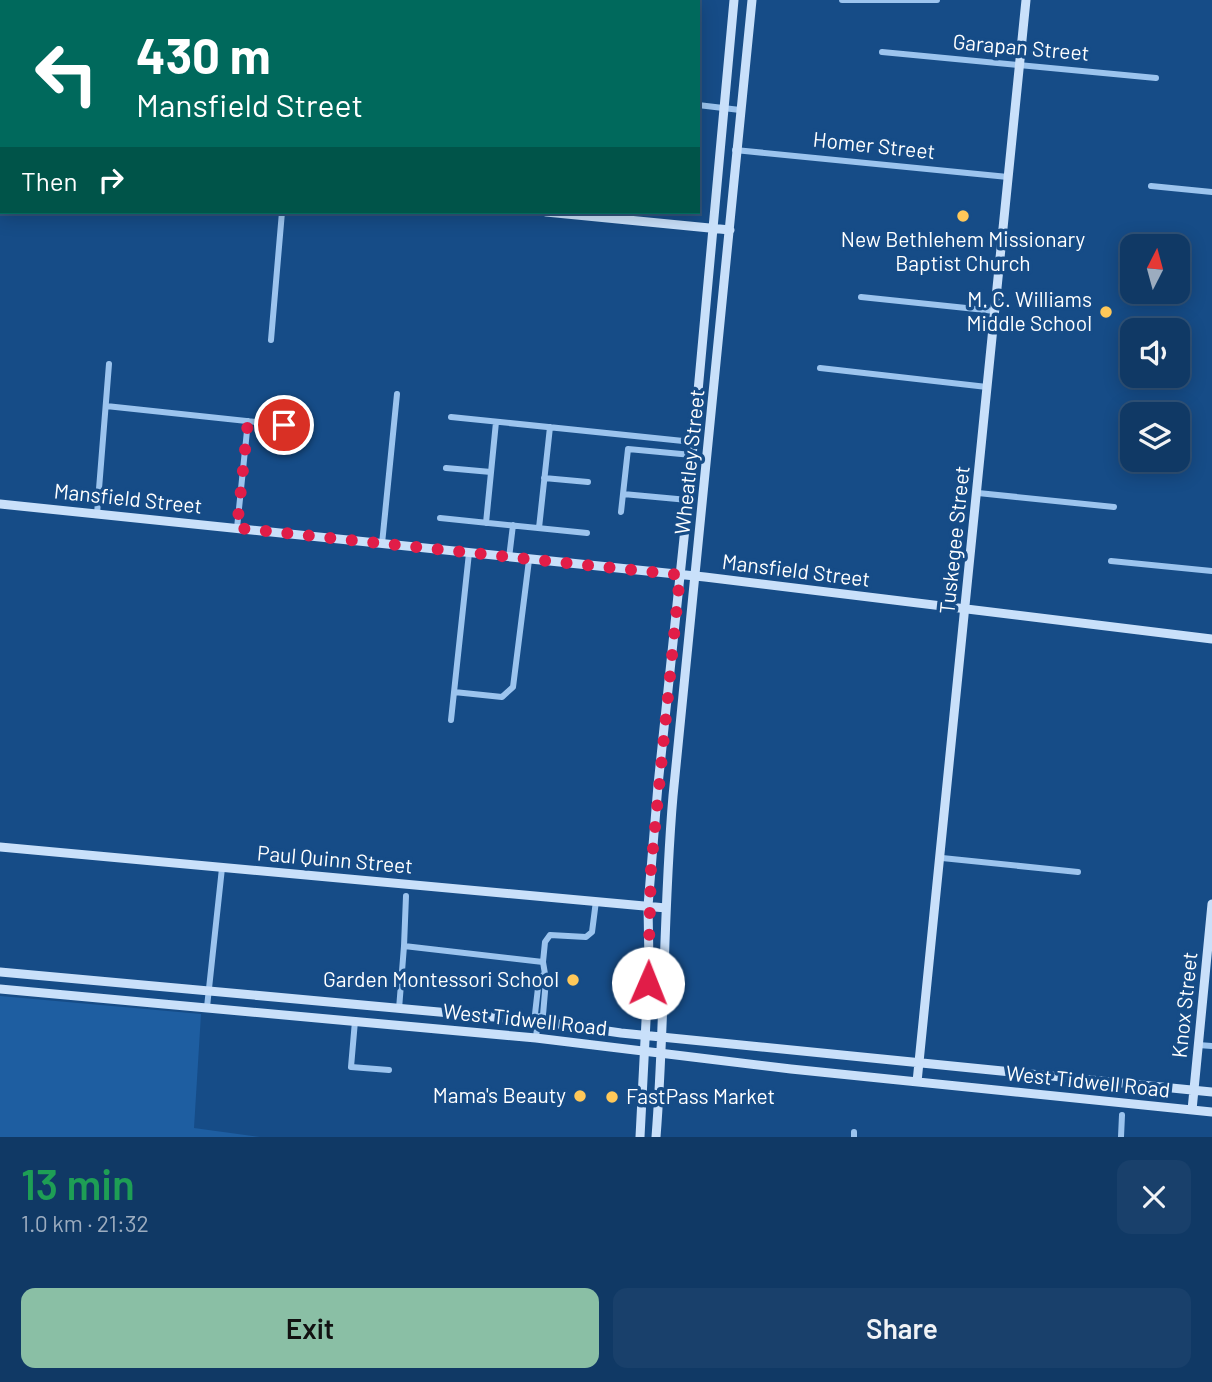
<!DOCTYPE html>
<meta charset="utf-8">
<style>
:root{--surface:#103965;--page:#19406b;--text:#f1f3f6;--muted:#9cacbf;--line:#305379;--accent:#8abfa5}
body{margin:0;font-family:Barlow,sans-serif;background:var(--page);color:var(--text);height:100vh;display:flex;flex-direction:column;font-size:26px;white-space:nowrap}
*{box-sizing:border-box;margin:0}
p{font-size:23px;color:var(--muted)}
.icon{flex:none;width:38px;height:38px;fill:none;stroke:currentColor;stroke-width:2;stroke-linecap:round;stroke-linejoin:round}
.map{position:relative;height:1137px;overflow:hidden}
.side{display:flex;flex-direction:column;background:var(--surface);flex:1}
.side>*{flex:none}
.banner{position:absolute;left:0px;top:0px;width:700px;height:214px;box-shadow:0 4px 18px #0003,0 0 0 2px var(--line);background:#00695c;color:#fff;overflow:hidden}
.needle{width:46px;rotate:6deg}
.fabs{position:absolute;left:1120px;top:234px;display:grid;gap:14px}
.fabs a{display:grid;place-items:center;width:70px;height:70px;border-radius:14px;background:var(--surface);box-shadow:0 4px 18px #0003,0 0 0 2px var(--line);font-size:35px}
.pin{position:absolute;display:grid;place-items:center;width:60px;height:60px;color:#fff;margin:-30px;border:4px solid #fff;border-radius:50%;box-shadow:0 2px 7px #0007}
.me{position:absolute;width:77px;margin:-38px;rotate:1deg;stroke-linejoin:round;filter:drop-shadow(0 0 5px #0008)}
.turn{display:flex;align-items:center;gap:24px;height:147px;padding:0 21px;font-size:32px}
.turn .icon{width:91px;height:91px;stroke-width:2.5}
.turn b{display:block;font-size:49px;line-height:60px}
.then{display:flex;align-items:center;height:66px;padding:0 21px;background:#0003;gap:14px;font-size:26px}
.round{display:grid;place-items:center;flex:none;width:74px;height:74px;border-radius:14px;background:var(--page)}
.summary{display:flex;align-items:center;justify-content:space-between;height:119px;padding:0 21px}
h1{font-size:42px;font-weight:600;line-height:52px;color:#1e9e55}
.action{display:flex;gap:14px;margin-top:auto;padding:14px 21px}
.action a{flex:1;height:80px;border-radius:14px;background:var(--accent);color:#111;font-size:28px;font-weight:600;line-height:80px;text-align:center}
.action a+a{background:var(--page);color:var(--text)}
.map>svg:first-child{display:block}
.green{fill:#1e5ea1}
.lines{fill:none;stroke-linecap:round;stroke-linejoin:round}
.street{stroke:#9cc4ee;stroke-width:6}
.secondary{stroke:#c9e0fa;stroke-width:9}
.route{stroke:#e11d48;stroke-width:12;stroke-dasharray:0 21.6}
.poi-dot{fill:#ffc859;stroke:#164c87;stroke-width:2.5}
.labels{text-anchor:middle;stroke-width:7;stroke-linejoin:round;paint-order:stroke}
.street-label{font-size:21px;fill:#fff;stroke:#164c87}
.poi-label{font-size:21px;fill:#fff;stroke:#164c87;text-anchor:end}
</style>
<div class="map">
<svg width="1212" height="1137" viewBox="0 0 1212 1137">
<rect width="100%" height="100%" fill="#164c87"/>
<path class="green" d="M0 996 201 1014 194 1128 260 1137H0Z"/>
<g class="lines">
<path class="street" d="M842 0H937
M658 2V0
M882 52 1156 78
M698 105 740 110
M735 150 1008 177
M1151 186 1212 192
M861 297 995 311
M271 340 282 212
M820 368 987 387
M106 406 284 425
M451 417 693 442
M446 468 491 472
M544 478 588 482
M978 493 1114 507
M623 494 688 500
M621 512 628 449 692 455
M97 514 109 364
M440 518 587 533
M486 523 496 422
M237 528 248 421
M539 528 550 427
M382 544 397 394
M509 558 513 525
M1111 561 1212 571
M454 692 502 697 513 687 529 560
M451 720 469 553
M942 858 1078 872
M404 946 406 896
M543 962 545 942 550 935 586 937 592 932 596 901
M207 1007 222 868
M399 1009 404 946 543 962 546 980 543 1015 538 1017
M355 1021 351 1067 389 1070
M536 1038 538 1017 535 1014 539 979 543 975
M1198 1045 1212 1046
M854 1137V1132
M1121 1137 1122 1115"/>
<path class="secondary" d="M0 159H2
M546 212 730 230
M0 504 705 577 1212 639
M0 847 666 908
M0 972 538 1021 621 1033 1212 1092
M0 989 536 1038 791 1069 1212 1112
M917 1082 1026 0
M1192 1110 1212 904
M640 1137 649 963 648 906 658 785 688 500 734 0
M656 1137C665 1023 663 910 673 796L752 0"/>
</g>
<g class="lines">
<path class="route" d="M284 425 248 421 237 528 680 575 651 868 648 983"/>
</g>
<g class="poi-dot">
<circle cx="963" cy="216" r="7"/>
<circle cx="1106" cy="312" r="7"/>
<circle cx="573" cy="980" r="7"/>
<circle cx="580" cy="1096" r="7"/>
<circle cx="612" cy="1097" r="7"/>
</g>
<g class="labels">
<g class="street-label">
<text transform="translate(1021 48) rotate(5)" y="7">Garapan Street</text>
<text transform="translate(874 146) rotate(6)" y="7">Homer Street</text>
<text transform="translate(690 462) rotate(-84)" y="7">Wheatley Street</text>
<text transform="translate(128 499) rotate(6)" y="7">Mansfield Street</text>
<text transform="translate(955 540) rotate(-84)" y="7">Tuskegee Street</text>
<text transform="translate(796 571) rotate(7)" y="7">Mansfield Street</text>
<text transform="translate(335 860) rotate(5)" y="7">Paul Quinn Street</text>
<text transform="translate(1185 1005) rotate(-84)" y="7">Knox Street</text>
<text transform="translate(525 1020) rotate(6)" y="7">West Tidwell Road</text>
<text transform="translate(1088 1082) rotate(6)" y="7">West Tidwell Road</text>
</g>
<g class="poi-label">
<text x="963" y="247" text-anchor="middle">New Bethlehem Missionary<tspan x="963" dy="24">Baptist Church</tspan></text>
<text x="1092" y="307">M. C. Williams<tspan x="1092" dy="24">Middle School</tspan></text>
<text x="559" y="987">Garden Montessori School</text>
<text x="566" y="1103">Mama's Beauty</text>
<text x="626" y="1104" text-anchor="start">FastPass Market</text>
</g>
</g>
</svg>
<div class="fabs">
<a><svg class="needle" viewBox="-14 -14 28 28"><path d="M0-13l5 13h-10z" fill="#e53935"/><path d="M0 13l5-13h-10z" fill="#9cacbf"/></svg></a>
<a><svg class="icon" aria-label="sound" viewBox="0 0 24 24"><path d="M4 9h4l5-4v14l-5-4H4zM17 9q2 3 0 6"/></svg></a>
<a><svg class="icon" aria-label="layers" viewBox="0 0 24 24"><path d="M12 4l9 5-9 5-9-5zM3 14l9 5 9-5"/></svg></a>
</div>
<div class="pin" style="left:284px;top:425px;background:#d93025"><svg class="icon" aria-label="arrive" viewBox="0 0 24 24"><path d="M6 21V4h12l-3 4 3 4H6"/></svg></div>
<svg class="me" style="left:648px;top:983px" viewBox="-20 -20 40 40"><circle r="19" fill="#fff"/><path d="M0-13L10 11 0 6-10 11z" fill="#e11d48"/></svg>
<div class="banner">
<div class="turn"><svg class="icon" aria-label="left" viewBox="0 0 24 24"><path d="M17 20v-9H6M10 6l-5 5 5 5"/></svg><div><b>430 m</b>Mansfield Street</div></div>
<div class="then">Then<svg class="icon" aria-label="right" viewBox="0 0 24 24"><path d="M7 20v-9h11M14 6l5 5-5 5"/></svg></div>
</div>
</div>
<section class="side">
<div class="summary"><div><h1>13 min</h1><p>1.0 km · 21:32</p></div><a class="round"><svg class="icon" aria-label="close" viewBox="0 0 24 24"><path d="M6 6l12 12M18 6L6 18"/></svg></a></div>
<div class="action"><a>Exit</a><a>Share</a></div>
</section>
